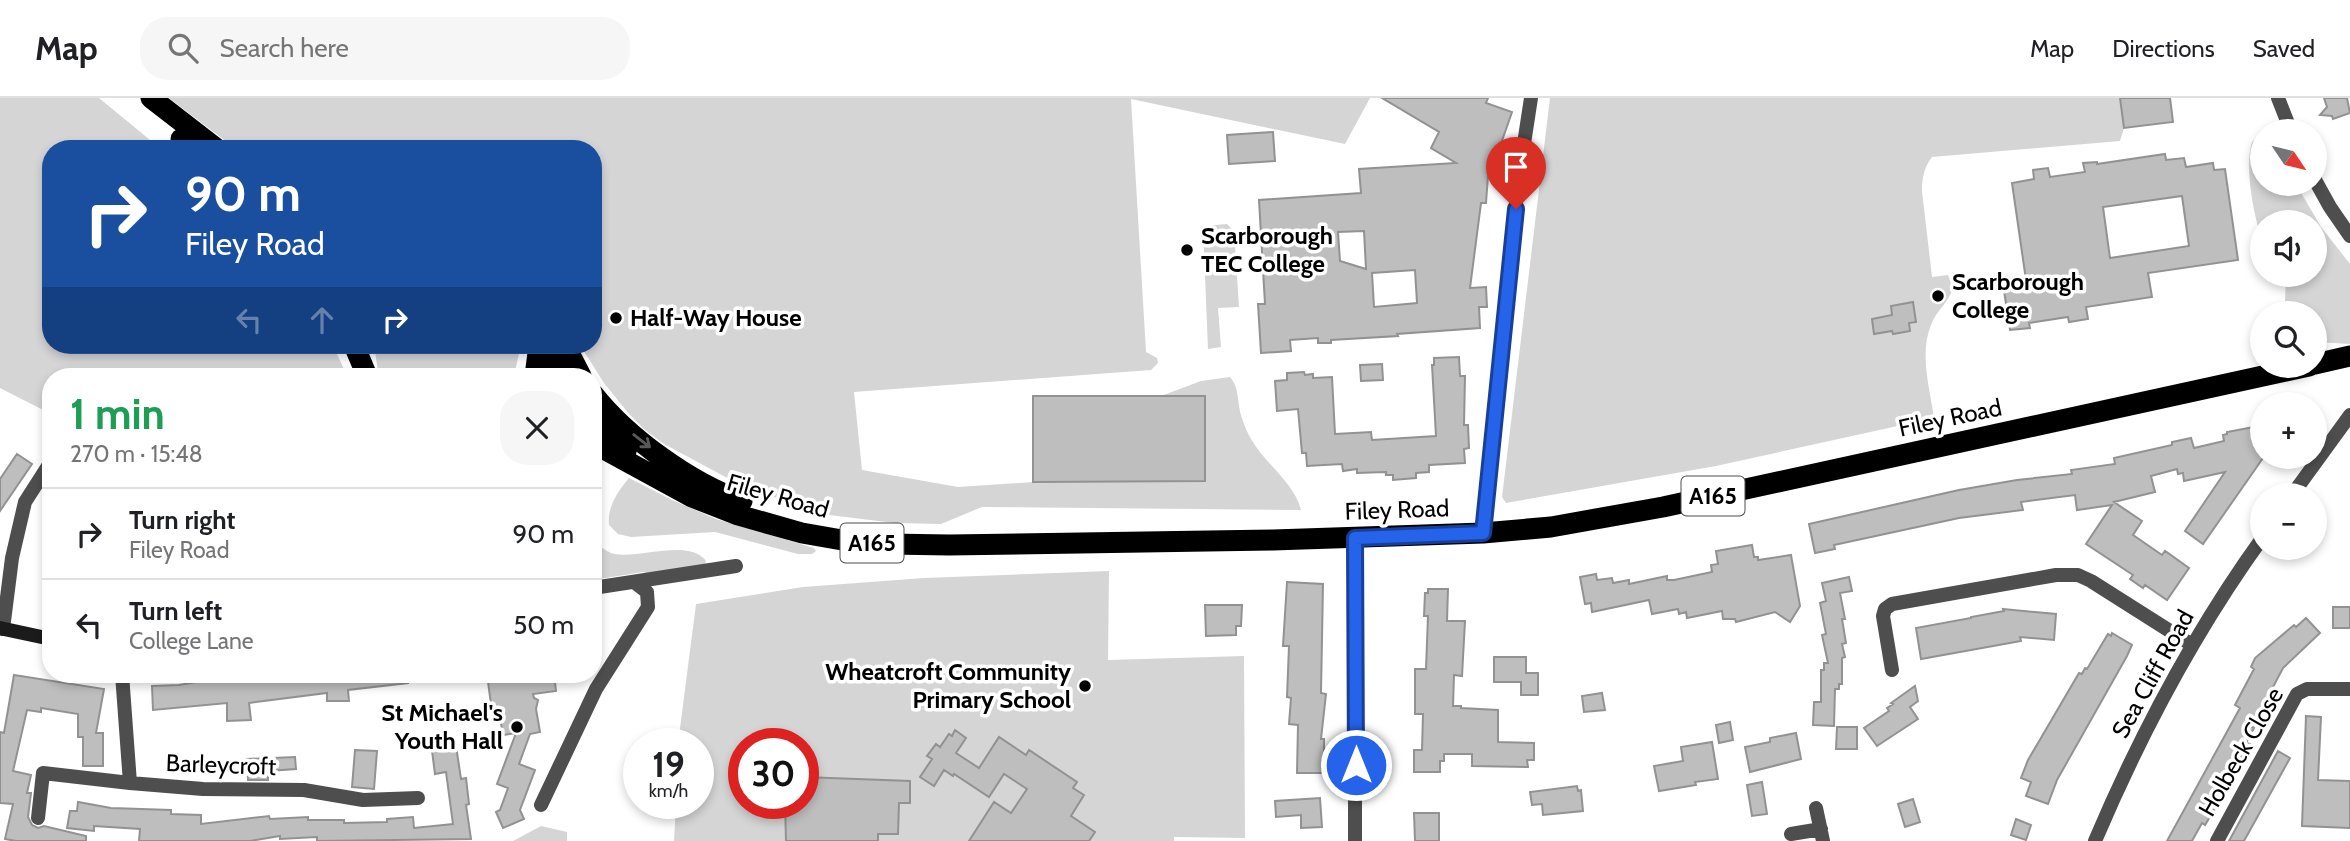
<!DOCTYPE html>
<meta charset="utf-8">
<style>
:root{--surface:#fff;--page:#f6f6f6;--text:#202124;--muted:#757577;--line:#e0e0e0}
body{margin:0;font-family:Cabin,sans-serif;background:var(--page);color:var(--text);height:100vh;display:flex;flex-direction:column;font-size:26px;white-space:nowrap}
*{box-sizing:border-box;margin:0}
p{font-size:23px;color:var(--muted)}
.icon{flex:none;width:38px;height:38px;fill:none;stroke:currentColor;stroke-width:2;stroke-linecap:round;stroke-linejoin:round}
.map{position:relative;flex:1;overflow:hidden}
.panel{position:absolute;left:42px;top:270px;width:560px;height:315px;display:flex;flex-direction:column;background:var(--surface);border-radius:28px;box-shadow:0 4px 10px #0003}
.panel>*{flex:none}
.guide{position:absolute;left:42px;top:42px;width:560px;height:214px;border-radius:28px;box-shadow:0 4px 10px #0003;background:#1a4fa0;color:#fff;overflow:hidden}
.needle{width:46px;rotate:125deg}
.buttons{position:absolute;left:2250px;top:21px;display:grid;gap:14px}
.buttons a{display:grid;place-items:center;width:77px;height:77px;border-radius:50%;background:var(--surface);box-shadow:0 4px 10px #0003;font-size:35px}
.speed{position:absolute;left:623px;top:630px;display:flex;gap:14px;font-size:35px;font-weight:700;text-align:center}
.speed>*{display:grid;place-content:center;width:91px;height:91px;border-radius:50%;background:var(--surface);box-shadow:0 4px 10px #0003;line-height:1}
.speed small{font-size:18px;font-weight:400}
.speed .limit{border:10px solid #d22;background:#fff;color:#111}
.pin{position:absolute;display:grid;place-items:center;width:60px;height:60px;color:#fff;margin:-72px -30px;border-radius:50% 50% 50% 0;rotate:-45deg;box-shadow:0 0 7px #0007}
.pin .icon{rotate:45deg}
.me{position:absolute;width:77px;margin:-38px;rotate:0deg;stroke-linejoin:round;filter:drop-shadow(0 0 5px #0008)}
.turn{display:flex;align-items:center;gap:24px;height:147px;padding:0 28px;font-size:32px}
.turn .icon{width:91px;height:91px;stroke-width:2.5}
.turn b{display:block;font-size:49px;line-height:60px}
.lanes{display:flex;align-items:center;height:66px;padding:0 28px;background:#0003;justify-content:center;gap:35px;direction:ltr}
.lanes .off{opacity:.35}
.round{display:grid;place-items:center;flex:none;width:74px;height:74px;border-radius:28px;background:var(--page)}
.headline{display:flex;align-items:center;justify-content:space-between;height:119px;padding:0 28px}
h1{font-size:42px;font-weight:700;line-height:52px;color:#1e9e55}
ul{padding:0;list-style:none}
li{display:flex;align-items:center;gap:21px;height:91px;padding:0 28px;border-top:2px solid var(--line)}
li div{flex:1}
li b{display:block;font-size:26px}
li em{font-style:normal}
header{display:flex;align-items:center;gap:42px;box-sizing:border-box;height:98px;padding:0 35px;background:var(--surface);border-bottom:2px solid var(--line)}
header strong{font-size:33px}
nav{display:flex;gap:38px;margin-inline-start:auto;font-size:24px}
.search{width:490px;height:63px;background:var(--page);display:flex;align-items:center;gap:18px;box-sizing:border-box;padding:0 24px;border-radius:28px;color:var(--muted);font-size:26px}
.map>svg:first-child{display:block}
.green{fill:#d5d5d5;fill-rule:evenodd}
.building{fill:#bebebe;stroke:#929292;stroke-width:2;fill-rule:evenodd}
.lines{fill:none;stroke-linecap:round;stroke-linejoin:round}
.street{stroke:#4e4e4e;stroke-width:14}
.secondary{stroke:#1b1b1b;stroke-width:14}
.highway{stroke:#000;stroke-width:21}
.oneway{stroke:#595959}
.route-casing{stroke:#184099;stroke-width:18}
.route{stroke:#2563eb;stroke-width:12}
.poi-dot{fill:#000;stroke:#fff;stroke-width:2.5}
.labels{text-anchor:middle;stroke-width:7;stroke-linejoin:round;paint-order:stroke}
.shield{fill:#fff;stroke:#4c4c4c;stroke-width:2}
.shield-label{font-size:23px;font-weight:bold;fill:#000}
.poi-label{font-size:24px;font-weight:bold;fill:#000;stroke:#fff;text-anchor:start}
.street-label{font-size:24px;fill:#000;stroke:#fff}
</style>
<header>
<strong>Map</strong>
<div class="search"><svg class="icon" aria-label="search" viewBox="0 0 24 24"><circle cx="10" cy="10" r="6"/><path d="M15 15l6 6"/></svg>Search here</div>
<nav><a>Map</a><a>Directions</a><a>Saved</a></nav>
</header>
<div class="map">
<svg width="2350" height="743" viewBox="0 0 2350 743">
<rect width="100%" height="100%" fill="#fff"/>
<path class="green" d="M0 0H99L161 51H51V247H333L347 278H51V316L0 290Z
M169 0H1370L1345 46 1131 1 1146 254 1157 260 1158 265 1151 272 854 294 862 372 958 389 1033 384 1204 383 1161 298 1201 283 1230 279C1240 290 1237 307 1242 320 1244 327 1247 334 1251 341 1265 366 1294 384 1301 412L982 409 941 426 895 425 829 417 746 390 664 346 645 332 629 316 604 285 580 247H593V51H236Z
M1550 0H2120L2124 30 2120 43 1932 59C1924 69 1922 80 1922 93L1932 179 1948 177 1953 190C1949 204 1936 213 1931 227 1919 256 1930 291 1934 320L1716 368 1506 405 1502 399Z
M2263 35V86H2296L2321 129 2350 166V246L2315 244V215H2290L2285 204 2286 177H2315V124H2263V145C2254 120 2244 69 2252 44Z
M1227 126 1234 133 1239 209 1218 210 1221 249 1208 251 1203 128Z
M374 247H520V251L514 278H380L378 273Z
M629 380 672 402 716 421 814 450 816 453 812 456H798L715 434 631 439 618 436 609 427C607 409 618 393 629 380Z
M593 442C599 447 604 452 611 455 635 463 688 439 706 463L705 466 651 476 643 474 593 482Z
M1109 473 1108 562 1244 558 1245 740 1174 739V743H674L676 705H698V646H678L696 506 803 489 924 480ZM744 646H803V705H744Z
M541 728 567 734V743H513Z"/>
<path class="building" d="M1382 0H1488L1486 5 1512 14 1497 57 1494 55 1488 78 1486 105H1481L1470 190 1486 189 1487 209H1479L1480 230 1397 236 1398 238 1331 242V245H1318V240L1290 242 1291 253 1261 255 1258 206H1265L1259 102 1361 95 1359 71 1456 65 1431 50 1439 34ZM1364 133 1366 171 1340 163 1338 134ZM1415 172 1417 205 1374 209 1372 175Z
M2120 0H2170L2173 24 2124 30Z
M2324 0H2347L2350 15 2333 21 2332 18 2320 17 2327 9Z
M1273 34 1275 63 1229 66 1227 37Z
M2165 56 2166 62 2184 60 2186 69 2213 65 2214 72 2225 71 2238 162 2148 175 2152 199 2086 209 2088 221 2069 224 2068 219 2029 225 2030 230 2010 232 2003 186 2026 182 2012 85 2034 81 2033 72 2048 70 2050 79 2085 74 2083 65 2097 64V66ZM2182 98 2189 148 2110 160 2103 109Z
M1913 204 1916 224 1909 225 1910 233 1893 236 1892 233 1874 236 1872 221 1892 217 1891 208Z
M1459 259 1460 278H1465L1464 327H1468L1469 350 1464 351 1465 365 1429 367V374L1416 375V380L1393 382V377H1386V374L1357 375V371L1343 373 1342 366 1307 368 1306 355H1302L1298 311 1277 313 1275 283 1287 282V275L1304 274 1305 277 1313 276V280L1332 279 1335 336 1371 334 1372 342 1436 338 1432 267H1434V260Z
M1382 266 1383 282 1361 283 1360 267Z
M1033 298H1205V383L1033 384Z
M2254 329 2255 333H2259L2263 360 2203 446 2185 433 2225 374 2184 383 2183 375 2178 376 2177 371 2151 378 2155 394 2114 404 2142 423 2133 437 2162 457 2165 453 2189 470 2167 502 2145 487 2143 490 2130 481 2133 477 2086 446 2112 407 2077 412 2075 397 2021 404 2023 412 1959 420 1834 447 1835 451 1815 455 1809 426 1959 392 2017 382 2072 376 2071 372 2115 366 2114 360 2172 347V344L2191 340 2194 350 2224 343 2223 337 2227 336V334Z
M17 356 32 366 0 413V381Z
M1752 447 1754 459H1758V462L1791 457 1800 508 1790 524 1775 514 1736 524 1735 521H1723L1722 513 1687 520 1686 514 1679 516 1678 511 1652 516 1649 502 1592 514 1591 505 1585 506 1580 479 1596 476 1597 482 1612 480 1613 485 1629 482V486L1667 478V482H1674L1712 474 1711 467 1718 466 1716 453Z
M1849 479 1852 493 1840 495 1845 521H1842L1846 545 1842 546 1845 559 1842 560V586H1839V591H1835L1834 628 1813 627 1814 604H1821V572H1824V565H1828L1822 537 1826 536 1820 505 1826 503 1822 485Z
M1287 484 1323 486 1321 595 1326 596 1321 641H1324V675H1297L1298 627 1289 626 1291 600 1287 599 1289 548H1283Z
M1428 491H1448L1447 523H1465L1462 578 1454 577 1453 608H1461V610L1498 612V644L1534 645V662H1527L1528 669 1472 668V656H1444V663H1440V674H1414V652H1422L1423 616H1415V571H1426L1428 518H1424L1425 495H1428Z
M1205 507H1242L1241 528H1236V537L1206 538Z
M2333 509H2350V530H2333Z
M2003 511 2056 516 2054 542 2020 539 2021 543 1921 561 1916 530 1971 520V519L2004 513Z
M2306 520 2320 535 2283 570 2252 629 2254 630 2246 645 2250 646 2238 666 2235 664 2220 691 2214 705 2217 707 2205 727 2202 725 2192 743H2167L2240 610 2235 607 2254 571 2251 569 2255 560 2294 527 2296 529Z
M2112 535 2132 547 2127 558 2057 682 2048 706 2026 698 2031 684 2021 680 2028 662 2079 575 2082 576 2085 570 2087 571 2108 536 2111 538Z
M1494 559H1526V575H1538V597H1521V584H1494Z
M274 576H407L408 585 348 592 349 603H327V595L249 605 251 622 227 623V605L153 612 152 588 179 587 226 579Z
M487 576H554L556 593 533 596 534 600 538 602 536 611 540 634 530 636 519 666 535 672 520 712 524 721 503 730 496 714 500 712 508 690 497 686 516 635 503 637 499 613 492 614Z
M14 577 104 591 96 635H103V668H83V639H78V616L41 610V614L27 612 13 673 31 677 27 695H31L28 719 32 727 38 730 44 728 86 738V743H16L5 741 13 706 0 705V634L4 635Z
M1915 588 1918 603 1910 609 1918 621 1877 648 1864 630 1889 613 1887 610 1893 606 1891 605Z
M1602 595 1605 612 1584 614 1582 598Z
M2306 618 2321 619 2318 682 2350 683V730L2302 728Z
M1730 624 1733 642 1719 645 1716 627Z
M1837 629H1857V651H1836Z
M955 632 966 640 956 655 979 670 999 639 1026 657 1029 652 1077 684 1073 690 1084 697 1071 718 1095 734 1089 743H969L994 704 1011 715 1027 691 1004 676 989 699 954 676 953 678 944 672 934 688 920 679 932 661 927 658 936 646 940 649 949 636 952 638Z
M1796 635 1801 661 1750 674 1745 649 1770 644V640Z
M455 641 461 681 466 680 469 706 466 707 471 741 317 743V739L280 741V738L250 743H139L140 731 94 728V733L67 730 70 713H77L78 704 111 710 171 712V716L201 717V726L269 718 270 721 308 719V722H344V725L387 724V721L413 719 414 730 453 726 446 674 435 676 431 645Z
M1712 644 1718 681 1695 684 1696 687 1659 693 1654 668 1683 663 1681 649Z
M355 652 377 653 374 691 352 689Z
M2278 653 2290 660 2244 743H2229Z
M295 659 296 671 268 673V682H248L247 661Z
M803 679 910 683V705H899L898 736H878V743H786L785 705H803Z
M1762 684 1767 716 1752 718 1747 687Z
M1577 688 1578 693 1581 692 1583 713 1543 717 1542 706 1532 707 1530 694Z
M1320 700 1322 729 1301 730V717L1276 719 1275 703Z
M1913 701 1920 724 1905 729 1898 706Z
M1414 715H1439V743H1415Z
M2016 721 2031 727 2026 742 2011 737Z"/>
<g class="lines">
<path class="street" d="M2278 0 2291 33
M2315 82 2330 109 2350 138
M2292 397 2350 317
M1483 435 1518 85 1531 0
M1355 440V743
M593 490 736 468
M3 531 12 460 25 404 50 365
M1892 572 1883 518 1885 511 1892 506 2056 477H2078L2091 483 2192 547
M122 576 130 685 203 691 304 692 363 702 418 700
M541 707 596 591 648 509 647 494 634 484
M1816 710 1823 743
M38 720 43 675 130 685
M1791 736 1821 731
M2095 743C2140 637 2195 533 2263 439
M2217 743 2297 596 2307 591H2350"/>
<path class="secondary" d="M0 530 51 541"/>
<path class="highway" d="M151 0 217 51
M181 41 191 51
M354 247 367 278
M545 247 560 278
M565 247 581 278
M2315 266 2350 258
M535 278 539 247
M593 296C627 339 690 385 742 403
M593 321 626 354
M593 345 692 399 738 417 802 435 842 442 889 446 949 447 1273 442 1483 435 1551 429 1663 409 2309 268"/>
</g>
<defs><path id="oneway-shaft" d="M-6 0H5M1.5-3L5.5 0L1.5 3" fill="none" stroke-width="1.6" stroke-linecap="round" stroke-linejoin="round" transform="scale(1.75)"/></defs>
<use class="oneway" href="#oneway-shaft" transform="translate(642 343) rotate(38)"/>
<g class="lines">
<defs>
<path id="route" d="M1356 667 1355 440 1483 435 1516 111"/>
</defs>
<use href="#route" class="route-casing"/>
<use href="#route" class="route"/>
</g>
<g class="poi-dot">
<circle cx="1187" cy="152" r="7"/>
<circle cx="1938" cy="198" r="7"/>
<circle cx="616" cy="220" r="7"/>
<circle cx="1085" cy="588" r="7"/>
<circle cx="517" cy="629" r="7"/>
</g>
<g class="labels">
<g class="shield">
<rect x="1681.5" y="378.5" width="63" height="39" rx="5"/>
<rect x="840.5" y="425.5" width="63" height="39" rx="5"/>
</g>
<g class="shield-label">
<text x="1713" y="406">A165</text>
<text x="872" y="453">A165</text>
</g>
<g class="poi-label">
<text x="1201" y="146">Scarborough<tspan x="1201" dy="28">TEC College</tspan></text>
<text x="1952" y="192">Scarborough<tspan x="1952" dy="28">College</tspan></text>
<text x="630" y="228">Half-Way House</text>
<text x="1071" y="582" text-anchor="end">Wheatcroft Community<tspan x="1071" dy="28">Primary School</tspan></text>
<text x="503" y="623" text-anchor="end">St Michael's<tspan x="503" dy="28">Youth Hall</tspan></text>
</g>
<g class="street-label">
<text transform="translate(1950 320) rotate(-12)" y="8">Filey Road</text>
<text transform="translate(778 398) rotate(16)" y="8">Filey Road</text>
<text transform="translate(1397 412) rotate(-2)" y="8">Filey Road</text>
<text transform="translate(2153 576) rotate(-61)" y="8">Sea Cliff Road</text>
<text transform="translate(2241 654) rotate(-60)" y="8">Holbeck Close</text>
<text transform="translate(221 667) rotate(2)" y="8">Barleycroft</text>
</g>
</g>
</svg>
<div class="buttons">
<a><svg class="needle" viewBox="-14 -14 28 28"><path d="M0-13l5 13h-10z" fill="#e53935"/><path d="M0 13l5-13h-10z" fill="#757577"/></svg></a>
<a><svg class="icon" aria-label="sound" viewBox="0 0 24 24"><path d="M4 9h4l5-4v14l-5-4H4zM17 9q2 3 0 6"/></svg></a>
<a><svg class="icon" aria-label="search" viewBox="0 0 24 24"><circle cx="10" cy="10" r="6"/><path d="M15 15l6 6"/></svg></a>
<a>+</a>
<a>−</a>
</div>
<div class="speed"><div>19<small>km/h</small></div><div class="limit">30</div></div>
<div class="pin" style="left:1516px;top:111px;background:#d93025"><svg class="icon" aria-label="arrive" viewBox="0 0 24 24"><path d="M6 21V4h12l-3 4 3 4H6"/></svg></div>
<svg class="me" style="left:1356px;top:667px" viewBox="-20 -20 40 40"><circle r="17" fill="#2563eb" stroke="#fff" stroke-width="3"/><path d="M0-11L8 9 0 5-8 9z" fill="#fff"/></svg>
<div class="guide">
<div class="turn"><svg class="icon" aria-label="right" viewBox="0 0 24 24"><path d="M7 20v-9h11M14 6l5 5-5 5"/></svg><div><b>90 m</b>Filey Road</div></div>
<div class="lanes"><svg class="icon off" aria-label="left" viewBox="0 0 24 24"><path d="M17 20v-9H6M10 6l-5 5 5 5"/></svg><svg class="icon off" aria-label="ahead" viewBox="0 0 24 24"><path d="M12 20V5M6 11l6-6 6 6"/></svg><svg class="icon" aria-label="right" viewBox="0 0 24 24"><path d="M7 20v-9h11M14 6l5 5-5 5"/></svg></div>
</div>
<section class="panel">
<div class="headline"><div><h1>1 min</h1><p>270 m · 15:48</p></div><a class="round"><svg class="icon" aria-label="close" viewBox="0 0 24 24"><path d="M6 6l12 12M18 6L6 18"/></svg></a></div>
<ul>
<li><svg class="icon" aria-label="right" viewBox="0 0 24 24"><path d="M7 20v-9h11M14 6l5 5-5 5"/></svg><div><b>Turn right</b><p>Filey Road</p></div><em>90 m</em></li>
<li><svg class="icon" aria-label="left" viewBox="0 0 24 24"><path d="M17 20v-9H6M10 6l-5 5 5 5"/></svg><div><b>Turn left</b><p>College Lane</p></div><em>50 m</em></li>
</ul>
</section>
</div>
